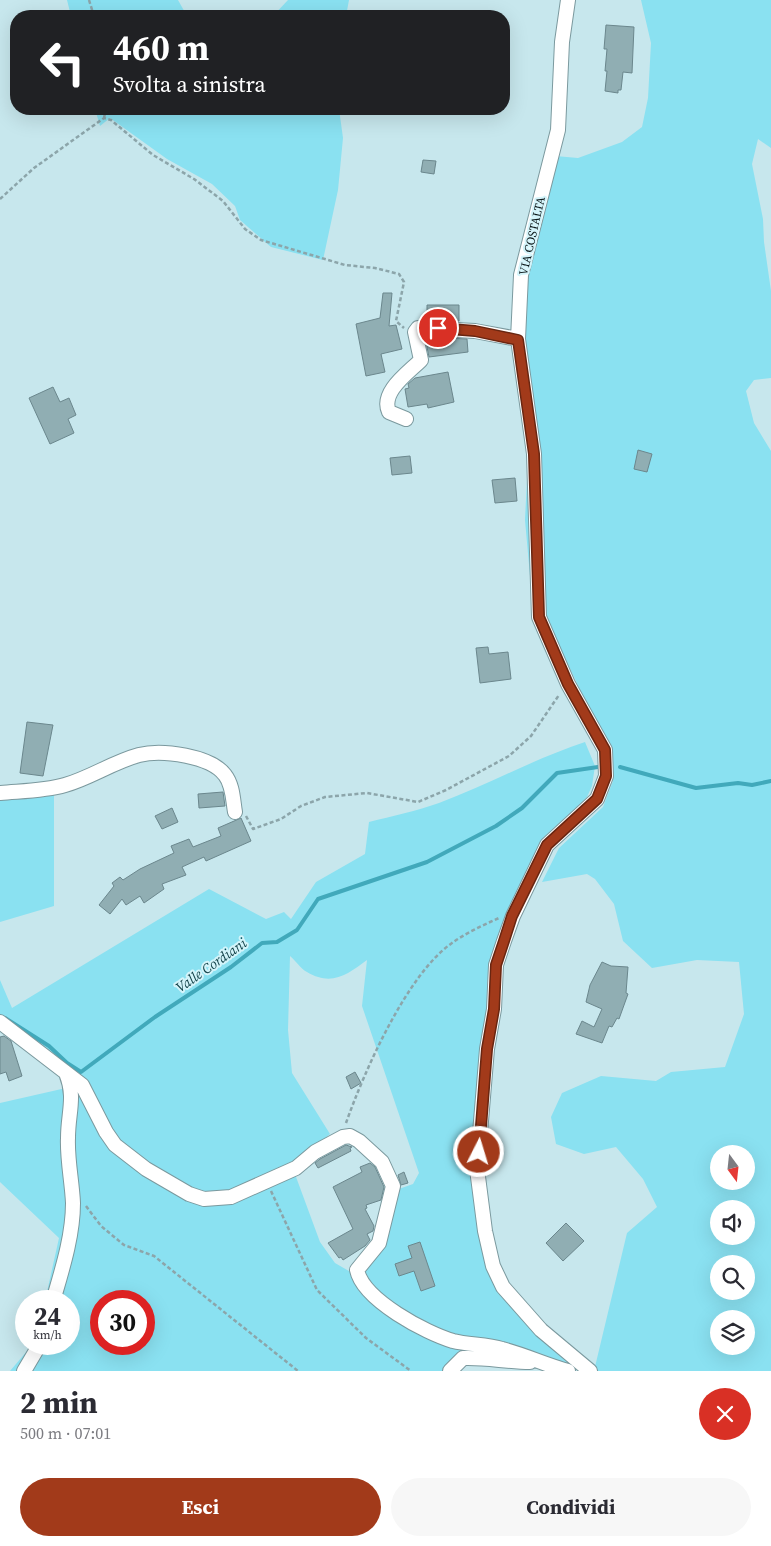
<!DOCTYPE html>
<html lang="it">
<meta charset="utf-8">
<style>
:root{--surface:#fff;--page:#f7f7f7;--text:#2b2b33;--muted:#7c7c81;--accent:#a23a1a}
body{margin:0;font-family:"Source Serif 4",serif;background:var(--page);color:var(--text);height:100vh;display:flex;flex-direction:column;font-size:19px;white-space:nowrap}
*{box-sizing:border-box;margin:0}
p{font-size:16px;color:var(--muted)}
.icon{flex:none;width:28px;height:28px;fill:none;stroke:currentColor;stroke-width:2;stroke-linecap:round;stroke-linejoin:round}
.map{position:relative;height:1371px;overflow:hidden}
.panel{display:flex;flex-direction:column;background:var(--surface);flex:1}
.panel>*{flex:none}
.hud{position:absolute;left:10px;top:10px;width:500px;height:105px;border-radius:20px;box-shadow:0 5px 20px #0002;background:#202124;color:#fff;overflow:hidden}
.needle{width:32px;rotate:165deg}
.tools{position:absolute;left:710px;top:1145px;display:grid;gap:10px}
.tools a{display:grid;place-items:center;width:45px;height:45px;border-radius:50%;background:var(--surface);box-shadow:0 5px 20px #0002;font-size:25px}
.speed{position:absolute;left:15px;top:1290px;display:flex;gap:10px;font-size:25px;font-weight:700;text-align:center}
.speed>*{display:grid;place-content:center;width:65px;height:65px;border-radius:50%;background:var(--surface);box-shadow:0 5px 20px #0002;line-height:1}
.speed small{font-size:12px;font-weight:400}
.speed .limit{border:8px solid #d22;background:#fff;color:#111}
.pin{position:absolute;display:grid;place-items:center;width:42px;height:42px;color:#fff;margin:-21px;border:2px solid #fff;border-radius:50%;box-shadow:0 1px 5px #0007}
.me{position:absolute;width:55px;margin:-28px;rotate:5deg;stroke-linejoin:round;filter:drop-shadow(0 0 4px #0008)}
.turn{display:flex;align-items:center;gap:18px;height:105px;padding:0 20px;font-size:22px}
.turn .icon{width:65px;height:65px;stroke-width:2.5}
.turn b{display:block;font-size:35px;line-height:42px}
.round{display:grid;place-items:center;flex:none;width:52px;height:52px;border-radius:26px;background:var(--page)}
.head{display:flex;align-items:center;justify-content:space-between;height:85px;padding:0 20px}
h1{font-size:30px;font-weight:700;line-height:38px}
.action{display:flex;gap:10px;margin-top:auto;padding:10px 20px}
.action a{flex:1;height:58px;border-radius:30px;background:var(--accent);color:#fff;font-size:20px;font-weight:700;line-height:58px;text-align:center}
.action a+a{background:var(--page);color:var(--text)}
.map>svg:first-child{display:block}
.green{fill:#8ae1f1;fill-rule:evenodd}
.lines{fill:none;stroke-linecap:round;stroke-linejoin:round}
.stream{stroke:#41a9bb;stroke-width:4}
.building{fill:#90aeb3;stroke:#6b878d}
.minor-casing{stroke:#7b999e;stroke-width:16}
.path{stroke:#8ca5aa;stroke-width:2.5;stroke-dasharray:4 2.5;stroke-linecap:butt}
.minor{stroke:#fff;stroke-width:14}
.route-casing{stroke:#692611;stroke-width:12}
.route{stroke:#a23a1a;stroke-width:9}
.labels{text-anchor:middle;stroke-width:4;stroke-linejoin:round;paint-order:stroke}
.street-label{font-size:12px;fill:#0f1a1c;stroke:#d4f4fa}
.water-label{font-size:14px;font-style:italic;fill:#134249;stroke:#d4f4fa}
</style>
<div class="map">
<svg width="771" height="1371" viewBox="0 0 771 1371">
<rect width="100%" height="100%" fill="#c7e7ed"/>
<path class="green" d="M67 0H178L187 16H71Z
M288 0H349L346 16H273Z
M641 0H771V148L758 139 752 164 763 219 764 242 771 291V378L754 380 746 391 754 423 771 451V1371H593L513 1358 468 1346 445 1368V1371H10L33 1344H69V1301H45L59 1238 0 1182V1103L66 1088 60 1073 9 1034 0 1031V980L12 1008 209 889 266 919 284 912 291 919 316 882 365 854 369 822C392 816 417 811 439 803 489 784 534 759 585 742L595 766 592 786 587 797 578 806 544 837 505 919 491 963 487 983 494 1013 477 1184 494 1276 594 1371 627 1233 657 1207 643 1179 616 1147 584 1154 556 1144 551 1117 562 1093 601 1076 656 1081 671 1072 725 1067 744 1014 739 962 697 960 652 968 623 941 614 904 595 879 587 874 542 882 559 848 603 807 613 781V764L609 750 563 654 534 621 525 520 530 419 519 285 544 155 578 158 622 142 642 127 648 98 651 43ZM290 956C296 961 301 969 307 972 332 987 348 974 367 960L362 1006 419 1173 413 1184 396 1190 361 1278 335 1263 320 1242 292 1166 330 1134 292 1073 288 1030ZM719 1154H746V1181H719ZM719 1209H746V1236H719ZM719 1264H746V1291H719ZM101 1301H144V1344H101ZM719 1319H746V1346H719Z
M95 109H339L343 138 338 190 323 260 271 247 240 220 235 206 212 184 167 159 110 118 100 126Z
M54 790V906L0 922V797Z"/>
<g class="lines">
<path class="stream" d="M620 767 696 788 738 783 752 785 771 781
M5 1018 49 1046 67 1063 81 1072 155 1017 231 967 262 943 277 942 297 930 318 899 427 862 496 826 522 808 557 773 598 767"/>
</g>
<path class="building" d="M606 25 634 27 632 73 623 72 621 90H618V93L605 91 607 71H605L607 49H604Z
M423 160 436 161 434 174 421 172Z
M383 293H392L389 326 396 325 402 349 381 354 385 372 366 376 356 324 380 318Z
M427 305H459V321L427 320Z
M425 337 467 339 468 352 429 357Z
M448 372 454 402 428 408 427 404 408 407 405 389 409 388 408 384 415 378Z
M53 387 60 402 69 398 76 415 68 419 74 433 50 444 29 398Z
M638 450 652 454 647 472 634 469Z
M410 456 412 473 392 475 390 458Z
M515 478 517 501 495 503 492 480Z
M488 647 489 654 508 652 511 679 480 683 476 648Z
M27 722 53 725 43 776 20 773Z
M223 792 225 806 199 808 198 794Z
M172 808 178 822 162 829 155 816Z
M241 818 251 841 206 861 204 857 182 867 186 875 162 884 164 889 144 903 140 896 126 905 122 899 110 914 99 905 114 886 112 883 120 877 123 880 140 869 174 853 171 846 189 839 193 847 221 836 218 828Z
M602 962 611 966 628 967 626 993 628 994 619 1019 617 1018 612 1027 609 1026 602 1043 576 1034 582 1021 594 1027 602 1009 586 1002 590 985Z
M4 1036 11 1041 22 1076 9 1081 6 1072 0 1074V1037Z
M355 1072 361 1083 351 1089 346 1077Z
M346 1145 352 1147 350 1148 351 1151 318 1168 315 1163 320 1159Z
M370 1163 375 1167 384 1187 381 1200 366 1205 367 1208 365 1209 374 1226 373 1231 367 1234 370 1240 365 1246 343 1260 341 1257 339 1258 328 1243 353 1229 333 1187 362 1172 360 1167Z
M404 1172 408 1183 401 1185 398 1175Z
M566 1223 584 1241 563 1261 546 1243Z
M420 1242 435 1286 421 1291 414 1271 399 1276 395 1264 412 1258 408 1246Z"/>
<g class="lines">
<defs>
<path id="minor" d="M568 0 562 42 558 130 521 275 518 339 534 454 539 617 568 684 605 750 606 776 597 799 547 845 513 916 504 941 496 965 494 1009 487 1049 477 1169 485 1231 493 1266 503 1287 541 1330 590 1371
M406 419 389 412C380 392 408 373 421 360L415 332 418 328 475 331 518 339
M0 793C21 791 44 791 65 785 90 778 113 762 139 755 162 749 211 756 225 775 233 785 233 801 235 812
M0 1022 82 1085 106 1132 115 1145 146 1169 189 1194 204 1199 231 1197 296 1168 315 1152 343 1137 350 1136 359 1141 382 1162 393 1186 379 1243 357 1270C363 1300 426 1333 453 1341 469 1345 487 1344 502 1349 525 1355 546 1365 568 1371
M53 1301C62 1270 73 1236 73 1203 72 1181 67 1159 68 1138 68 1112 76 1098 66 1073
M24 1371 40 1344
M450 1371 463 1358C486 1357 507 1362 530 1362"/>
</defs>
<use href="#minor" class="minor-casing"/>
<path class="path" d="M89 0 94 16
M104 118 106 109
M0 199 34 168 104 118 111 120 153 155 194 179 223 201 245 229 261 240 345 265 375 268 399 274 404 282 396 321 404 328
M246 816 253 829 281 819 301 806 325 797 367 793 418 802 446 790 509 756 531 736 559 695
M346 1123C364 1072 407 974 452 943 466 933 483 925 499 918
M271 1191 317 1290 366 1338 411 1371
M86 1206 101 1226 124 1245 154 1256 298 1371"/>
<use href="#minor" class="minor"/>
</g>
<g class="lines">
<defs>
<path id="route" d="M438 328 475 331 518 340 534 454 539 617 568 684 605 750 606 776 597 799 547 845 512 916 504 941 496 965 494 1009 487 1049 479 1152"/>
</defs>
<use href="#route" class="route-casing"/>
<use href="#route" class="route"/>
</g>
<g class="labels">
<g class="street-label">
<text transform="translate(532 236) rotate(-77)" y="4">VIA COSTALTA</text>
</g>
<g class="water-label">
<text transform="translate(211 965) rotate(-35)" y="5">Valle Cordiani</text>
</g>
</g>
</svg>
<div class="tools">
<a><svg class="needle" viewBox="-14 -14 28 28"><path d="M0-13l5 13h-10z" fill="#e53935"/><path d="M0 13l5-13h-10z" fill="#7c7c81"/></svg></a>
<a><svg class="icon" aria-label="sound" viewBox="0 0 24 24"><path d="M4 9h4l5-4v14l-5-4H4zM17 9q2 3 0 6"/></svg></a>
<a><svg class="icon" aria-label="search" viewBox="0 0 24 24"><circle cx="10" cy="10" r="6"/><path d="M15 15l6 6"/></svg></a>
<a><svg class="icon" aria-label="layers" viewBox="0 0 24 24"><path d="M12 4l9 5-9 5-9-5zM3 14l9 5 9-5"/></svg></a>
</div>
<div class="speed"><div>24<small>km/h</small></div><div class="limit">30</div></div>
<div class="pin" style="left:438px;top:328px;background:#d93025"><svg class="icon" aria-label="arrive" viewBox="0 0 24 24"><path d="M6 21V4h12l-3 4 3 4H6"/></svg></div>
<svg class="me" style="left:479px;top:1152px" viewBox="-20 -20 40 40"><circle r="17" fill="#a23a1a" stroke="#fff" stroke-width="3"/><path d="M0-11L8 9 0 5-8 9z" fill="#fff"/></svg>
<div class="hud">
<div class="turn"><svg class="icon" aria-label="left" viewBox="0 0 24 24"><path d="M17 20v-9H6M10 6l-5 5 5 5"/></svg><div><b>460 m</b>Svolta a sinistra</div></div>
</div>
</div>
<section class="panel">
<div class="head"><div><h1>2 min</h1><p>500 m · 07:01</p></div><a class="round" style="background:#d93025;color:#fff"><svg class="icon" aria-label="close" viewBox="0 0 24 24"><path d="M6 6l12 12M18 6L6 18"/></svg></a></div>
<div class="action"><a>Esci</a><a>Condividi</a></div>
</section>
